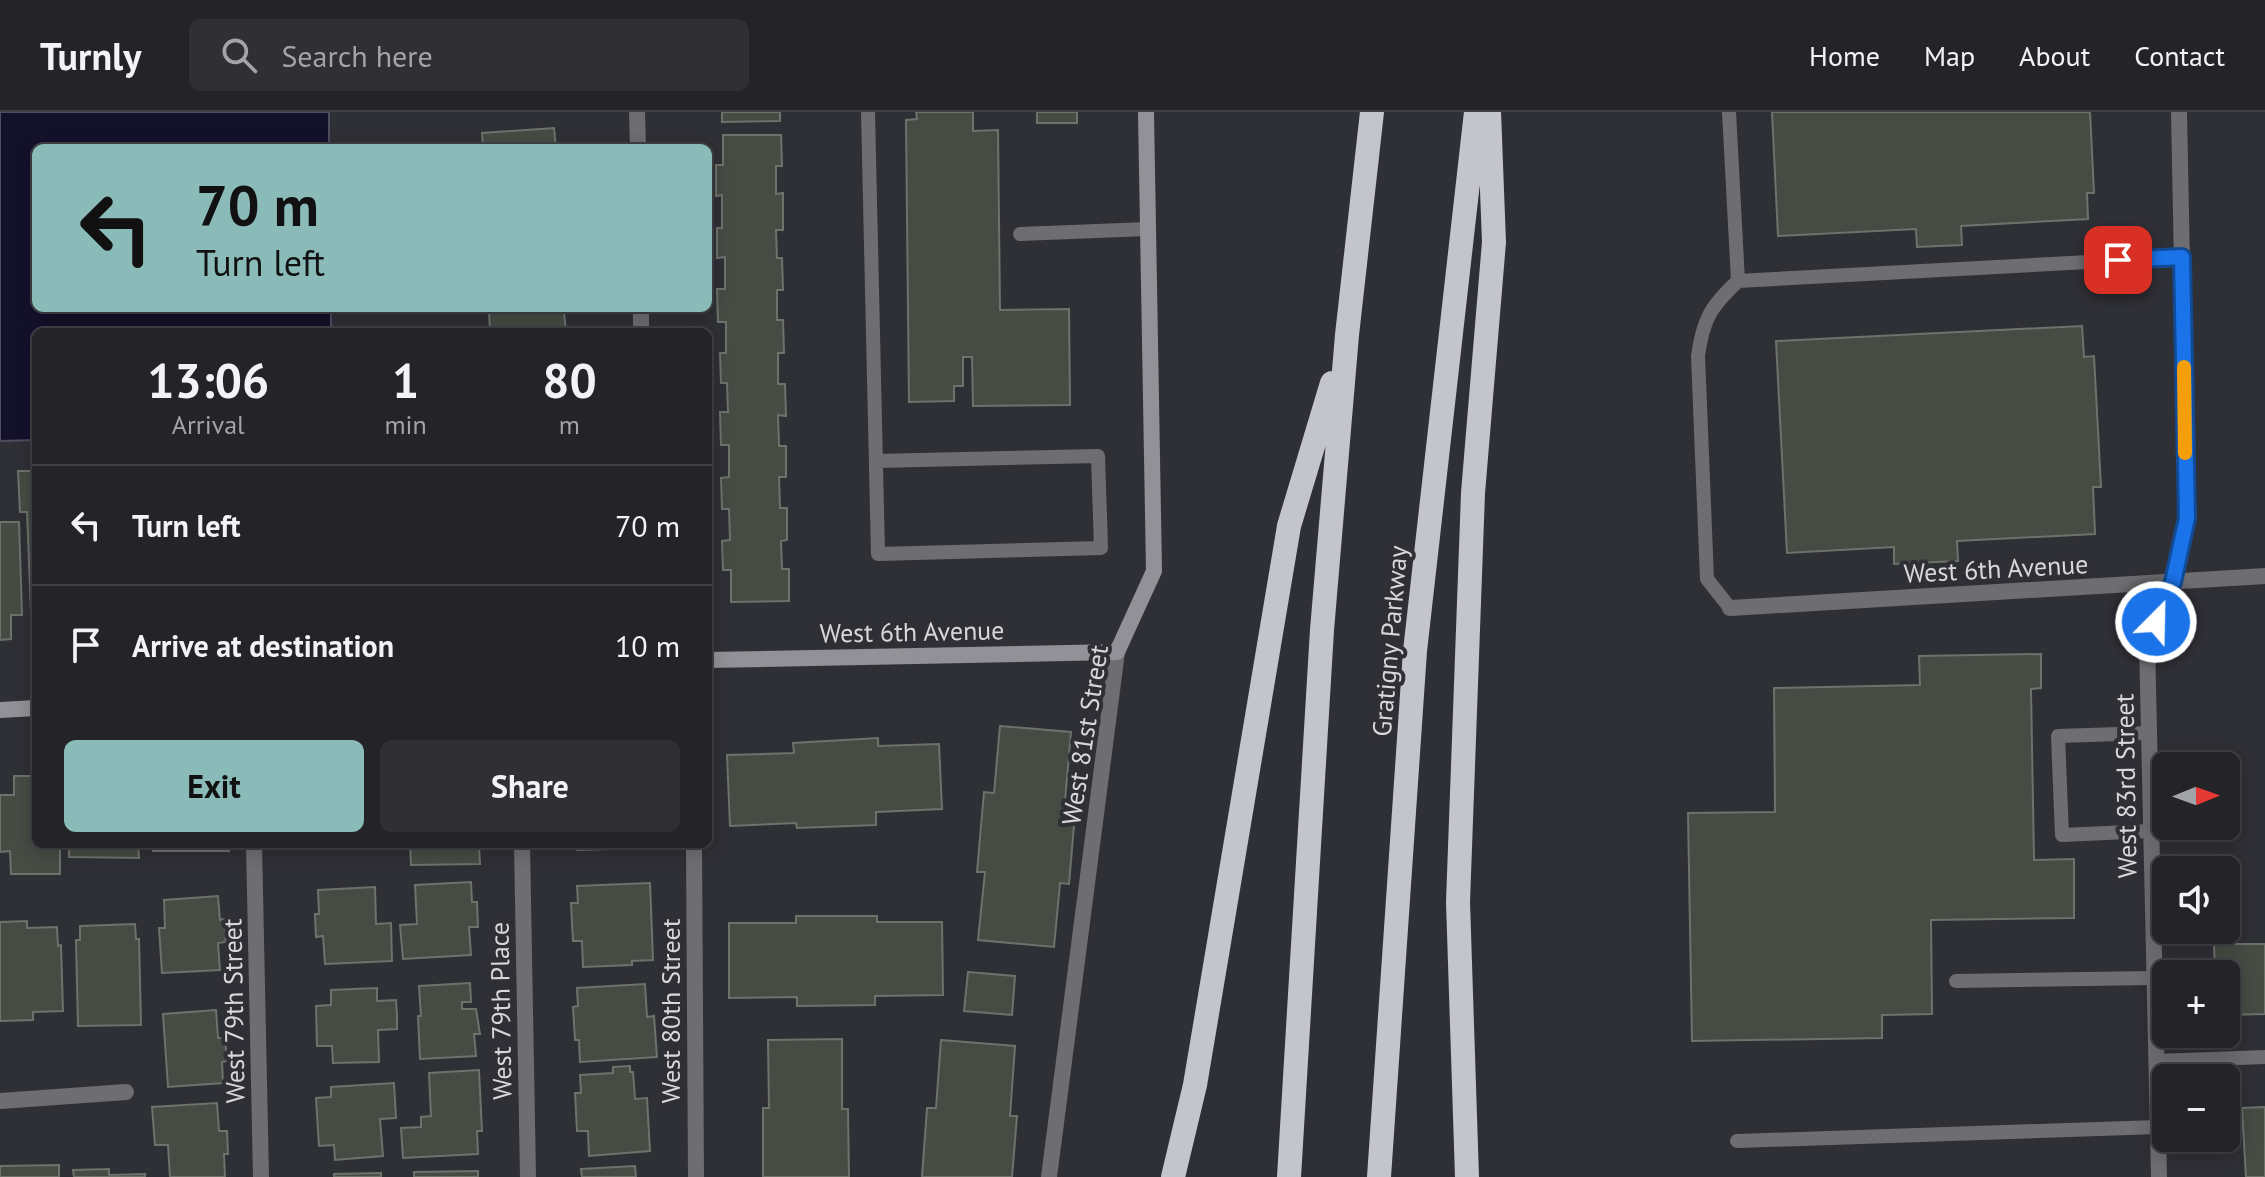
<!DOCTYPE html>
<meta charset="utf-8">
<style>
:root{--surface:#232328;--page:#2f2f34;--text:#f1f3f6;--muted:#a3a4a8;--line:#404045;--accent:#8bbbb9}
body{margin:0;font-family:"PT Sans",sans-serif;background:var(--page);color:var(--text);height:100vh;display:flex;flex-direction:column;font-size:30px;white-space:nowrap}
*{box-sizing:border-box;margin:0}
p{font-size:26px;color:var(--muted)}
.icon{flex:none;width:44px;height:44px;fill:none;stroke:currentColor;stroke-width:2;stroke-linecap:round;stroke-linejoin:round}
.map{position:relative;flex:1;overflow:hidden}
.details{position:absolute;left:32px;top:216px;width:680px;height:520px;display:flex;flex-direction:column;background:var(--surface);border-radius:12px;box-shadow:0 4px 20px #0003,0 0 0 2px var(--line)}
.details>*{flex:none}
.top-card{position:absolute;left:32px;top:32px;width:680px;height:168px;border-radius:12px;box-shadow:0 4px 20px #0003,0 0 0 2px var(--line);background:#8bbbb9;color:#111;overflow:hidden}
.needle{width:52px;rotate:89deg}
.controls{position:absolute;left:2152px;top:640px;display:grid;gap:16px}
.controls a{display:grid;place-items:center;width:88px;height:88px;border-radius:12px;background:var(--surface);box-shadow:0 4px 20px #0003,0 0 0 2px var(--line);font-size:40px}
.pin{position:absolute;display:grid;place-items:center;width:68px;height:68px;color:#fff;margin:-34px;border-radius:16px;box-shadow:0 4px 12px #0006}
.me{position:absolute;width:88px;margin:-44px;rotate:23deg;stroke-linejoin:round;filter:drop-shadow(0 0 6px #0008)}
.turn{display:flex;align-items:center;gap:28px;height:168px;padding:0 32px;font-size:36px}
.turn .icon{width:104px;height:104px;stroke-width:2.5}
.turn b{display:block;font-size:56px;line-height:68px}
.eta{display:flex;justify-content:space-evenly;align-items:center;height:136px;text-align:center}
.eta b{font-size:48px;font-weight:700;line-height:56px}
.action{display:flex;gap:16px;margin-top:auto;padding:16px 32px}
.action a{flex:1;height:92px;border-radius:12px;background:var(--accent);color:#111;font-size:32px;font-weight:700;line-height:92px;text-align:center}
.action a+a{background:var(--page);color:var(--text)}
ul{padding:0;list-style:none}
li{display:flex;align-items:center;gap:24px;height:120px;padding:0 32px;border-top:2px solid var(--line)}
li div{flex:1}
li b{display:block;font-size:30px}
li em{font-style:normal}
header{display:flex;align-items:center;gap:48px;box-sizing:border-box;height:112px;padding:0 40px;background:var(--surface);border-bottom:2px solid var(--line)}
header strong{font-size:38px}
nav{display:flex;gap:44px;margin-inline-start:auto;font-size:28px}
.search{width:560px;height:72px;background:var(--page);display:flex;align-items:center;gap:20px;box-sizing:border-box;padding:0 28px;border-radius:12px;color:var(--muted);font-size:30px}
.map>svg:first-child{display:block}
.water{fill:#14112b;stroke:#4f4d60;stroke-width:2}
.building{fill:#464b44;stroke:#6d726b;stroke-width:2}
.lines{fill:none;stroke-linecap:round;stroke-linejoin:round}
.lane{stroke:#6e6e72;stroke-width:14}
.street{stroke:#6e6e72;stroke-width:16}
.secondary{stroke:#919197;stroke-width:16}
.highway{stroke:#c4c4cd;stroke-width:24}
.route-casing{stroke:#114b97;stroke-width:20}
.route{stroke:#1a73e8;stroke-width:14}
.slow{stroke:#f59e0b;stroke-width:14}
.labels{text-anchor:middle;stroke-width:8;stroke-linejoin:round;paint-order:stroke}
.street-label{font-size:26px;fill:#d8d8dc;stroke:#2f2f36}
</style>
<header>
<strong>Turnly</strong>
<div class="search"><svg class="icon" aria-label="search" viewBox="0 0 24 24"><circle cx="10" cy="10" r="6"/><path d="M15 15l6 6"/></svg>Search here</div>
<nav><a>Home</a><a>Map</a><a>About</a><a>Contact</a></nav>
</header>
<div class="map">
<svg width="2265" height="1065" viewBox="0 0 2265 1065">
<rect width="100%" height="100%" fill="#2f2f36"/>
<path class="water" d="M0 0H329V36H36V196H331V220H36V328L0 329Z"/>
<path class="building" d="M722 0H780V9L722 10Z
M916 0H973V19L998 18 1000 198 1069 197 1070 293 973 294 972 245H963V274H954V289L909 290 906 8 917 7Z
M1037 0H1077V11H1037Z
M1772 0H2090L2094 81H2087L2088 107 1961 114 1962 133 1917 135 1916 117 1778 124Z
M554 16 556 36H483L482 21Z
M723 23H781L782 54H776V82L783 81V118H776L777 146H782L783 178H777V208H783L784 241H778V272H785L786 304 778 303 779 334H786V365H779L780 396H787V428L781 429 782 457H789V489L731 490V458H723L722 429 730 428 729 397H722L721 366 729 365V333H721L720 300H728L727 271H721L720 241H726V210H718L717 177H725V145L717 146V116H722V83L716 84V53H723Z
M465 196H546V201L564 200 566 220H490L489 199 465 200Z
M2082 214 2084 245 2094 244 2101 375H2093L2095 422 1957 429 1958 449 1894 452V435L1787 441 1776 229Z
M18 359H36V500H31L27 400H20Z
M0 410H19L22 503H11V527L0 528Z
M2041 542V576L2031 577 2034 748 2074 747V806L1931 808 1932 902 1882 903V926L1692 929 1688 701 1775 700 1774 576 1920 573 1919 544Z
M1000 614 1071 620 1065 689 1076 690 1069 772 1060 771 1054 835 978 828 985 760H977L984 680 994 681Z
M878 626V634L939 632 942 697 876 700V713L797 716 796 711 730 714 727 643 794 641 793 631Z
M14 664H36V732H60V762H11L10 739 0 740V683H14Z
M69 732H138L139 746 69 745Z
M153 732H229V739H153Z
M406 732H479L480 752 411 753 410 732Z
M576 732H643V736L577 738Z
M471 770 472 790H477L478 815H469L471 843 403 847 400 813 417 812 415 773Z
M650 771 653 848 632 849V853L583 855 582 829H573L571 791H578L577 774Z
M375 775 376 812 391 811 392 849 325 852 323 824 316 825 315 802H319L318 778Z
M218 784 220 808 224 807 226 830 218 831 220 858 162 861 159 816H165L164 788Z
M796 804H877V810H942L943 883 875 884V893L797 894V885L729 886V811H796Z
M27 809V816L57 815 58 834 61 833 63 899 33 900V908L0 909V810Z
M135 812 136 827H139L141 913 78 914 76 828H80V814Z
M2214 832H2265V902L2226 903V862H2215Z
M968 860 1015 864 1012 903 964 899Z
M470 871 471 890H462V897H476L480 922H474L476 944 420 947 418 904H421L419 874Z
M645 872 647 905 654 904 657 945 580 950 579 928H575L573 895 578 894 577 876Z
M377 876V889L396 888 397 903V917L378 918 379 950 333 951 332 934H317L316 894 331 893V878Z
M216 898 218 926H225L227 949 222 950 223 971 168 975 163 902Z
M842 927V997H848L849 1065H763V996H769L768 928Z
M941 928 1015 934 1010 1004H1017L1012 1065H922L927 996H936Z
M630 954V960H633L635 987 647 986 650 1039 589 1044 588 1019H577L575 981H581L580 963 613 961V955Z
M479 958 482 1019H477L478 1042 403 1046 401 1016 421 1015V1005L431 1004 429 961Z
M394 971 396 1006 380 1007 383 1044 335 1048 334 1033 319 1034 316 986 331 985V975Z
M217 991 219 1019H227L228 1042H224L225 1065H170L168 1033H155L152 995Z
M2265 995V1065H2246L2242 996Z
M59 1053V1065H0V1054Z
M635 1054 636 1065H582L581 1057Z
M109 1057V1063L145 1062V1065H74L73 1058Z
M478 1059V1065H414V1060Z
M381 1061V1065H334V1062Z"/>
<g class="lines">
<path class="lane" d="M868 0 878 442 1101 436 1098 344 876 349
M1729 0 1738 169 2182 145
M1020 122 1148 117
M1730 496 1707 467 1698 244C1703 207 1711 194 1738 169
M2149 621 2058 624 2062 723 2151 719
M1956 869 2154 866
M2156 949 2265 945
M1737 1029 2158 1015"/>
<path class="street" d="M637 0 638 36
M641 196V220
M1730 496 2265 464
M254 732 261 1065
M522 732 528 1065
M694 732 696 1065
M0 989 126 980
M1049 1065 1117 540
M2159 1065 2147 530 2173 470 2187 406 2179 0"/>
<path class="secondary" d="M708 548 1117 540 1154 459 1146 0
M0 598 36 596"/>
<path class="highway" d="M1173 1065 1195 973 1289 414 1332 271
M1289 1065 1322 518 1347 223 1372 0
M1379 1065 1415 539 1476 0
M1467 1065 1458 790 1473 381 1494 130 1489 0"/>
</g>
<g class="lines">
<defs>
<path id="route" d="M2118 148 2182 145 2187 406 2173 470 2156 510"/>
</defs>
<use href="#route" class="route-casing"/>
<use href="#route" class="route"/>
<path class="slow" d="M2184 255 2185 341"/>
</g>
<g class="labels">
<g class="street-label">
<text transform="translate(1996 457) rotate(-3)" y="9">West 6th Avenue</text>
<text transform="translate(912 520) rotate(-1)" y="9">West 6th Avenue</text>
<text transform="translate(1390 529) rotate(-85)" y="9">Gratigny Parkway</text>
<text transform="translate(1085 623) rotate(-81)" y="9">West 81st Street</text>
<text transform="translate(2126 674) rotate(-91)" y="9">West 83rd Street</text>
<text transform="translate(234 899) rotate(-91)" y="9">West 79th Street</text>
<text transform="translate(501 899) rotate(-91)" y="9">West 79th Place</text>
<text transform="translate(671 899) rotate(-90)" y="9">West 80th Street</text>
</g>
</g>
</svg>
<div class="controls">
<a><svg class="needle" viewBox="-14 -14 28 28"><path d="M0-13l5 13h-10z" fill="#e53935"/><path d="M0 13l5-13h-10z" fill="#a3a4a8"/></svg></a>
<a><svg class="icon" aria-label="sound" viewBox="0 0 24 24"><path d="M4 9h4l5-4v14l-5-4H4zM17 9q2 3 0 6"/></svg></a>
<a>+</a>
<a>−</a>
</div>
<div class="pin" style="left:2118px;top:148px;background:#d93025"><svg class="icon" aria-label="arrive" viewBox="0 0 24 24"><path d="M6 21V4h12l-3 4 3 4H6"/></svg></div>
<svg class="me" style="left:2156px;top:510px" viewBox="-20 -20 40 40"><circle r="17" fill="#1a73e8" stroke="#fff" stroke-width="3"/><path d="M0-11L8 9 0 5-8 9z" fill="#fff"/></svg>
<div class="top-card">
<div class="turn"><svg class="icon" aria-label="left" viewBox="0 0 24 24"><path d="M17 20v-9H6M10 6l-5 5 5 5"/></svg><div><b>70 m</b>Turn left</div></div>
</div>
<section class="details">
<div class="eta">
<div><b>13:06</b><p>Arrival</p></div>
<div><b>1</b><p>min</p></div>
<div><b>80</b><p>m</p></div>
</div>
<ul>
<li><svg class="icon" aria-label="left" viewBox="0 0 24 24"><path d="M17 20v-9H6M10 6l-5 5 5 5"/></svg><div><b>Turn left</b></div><em>70 m</em></li>
<li><svg class="icon" aria-label="arrive" viewBox="0 0 24 24"><path d="M6 21V4h12l-3 4 3 4H6"/></svg><div><b>Arrive at destination</b></div><em>10 m</em></li>
</ul>
<div class="action"><a>Exit</a><a>Share</a></div>
</section>
</div>
